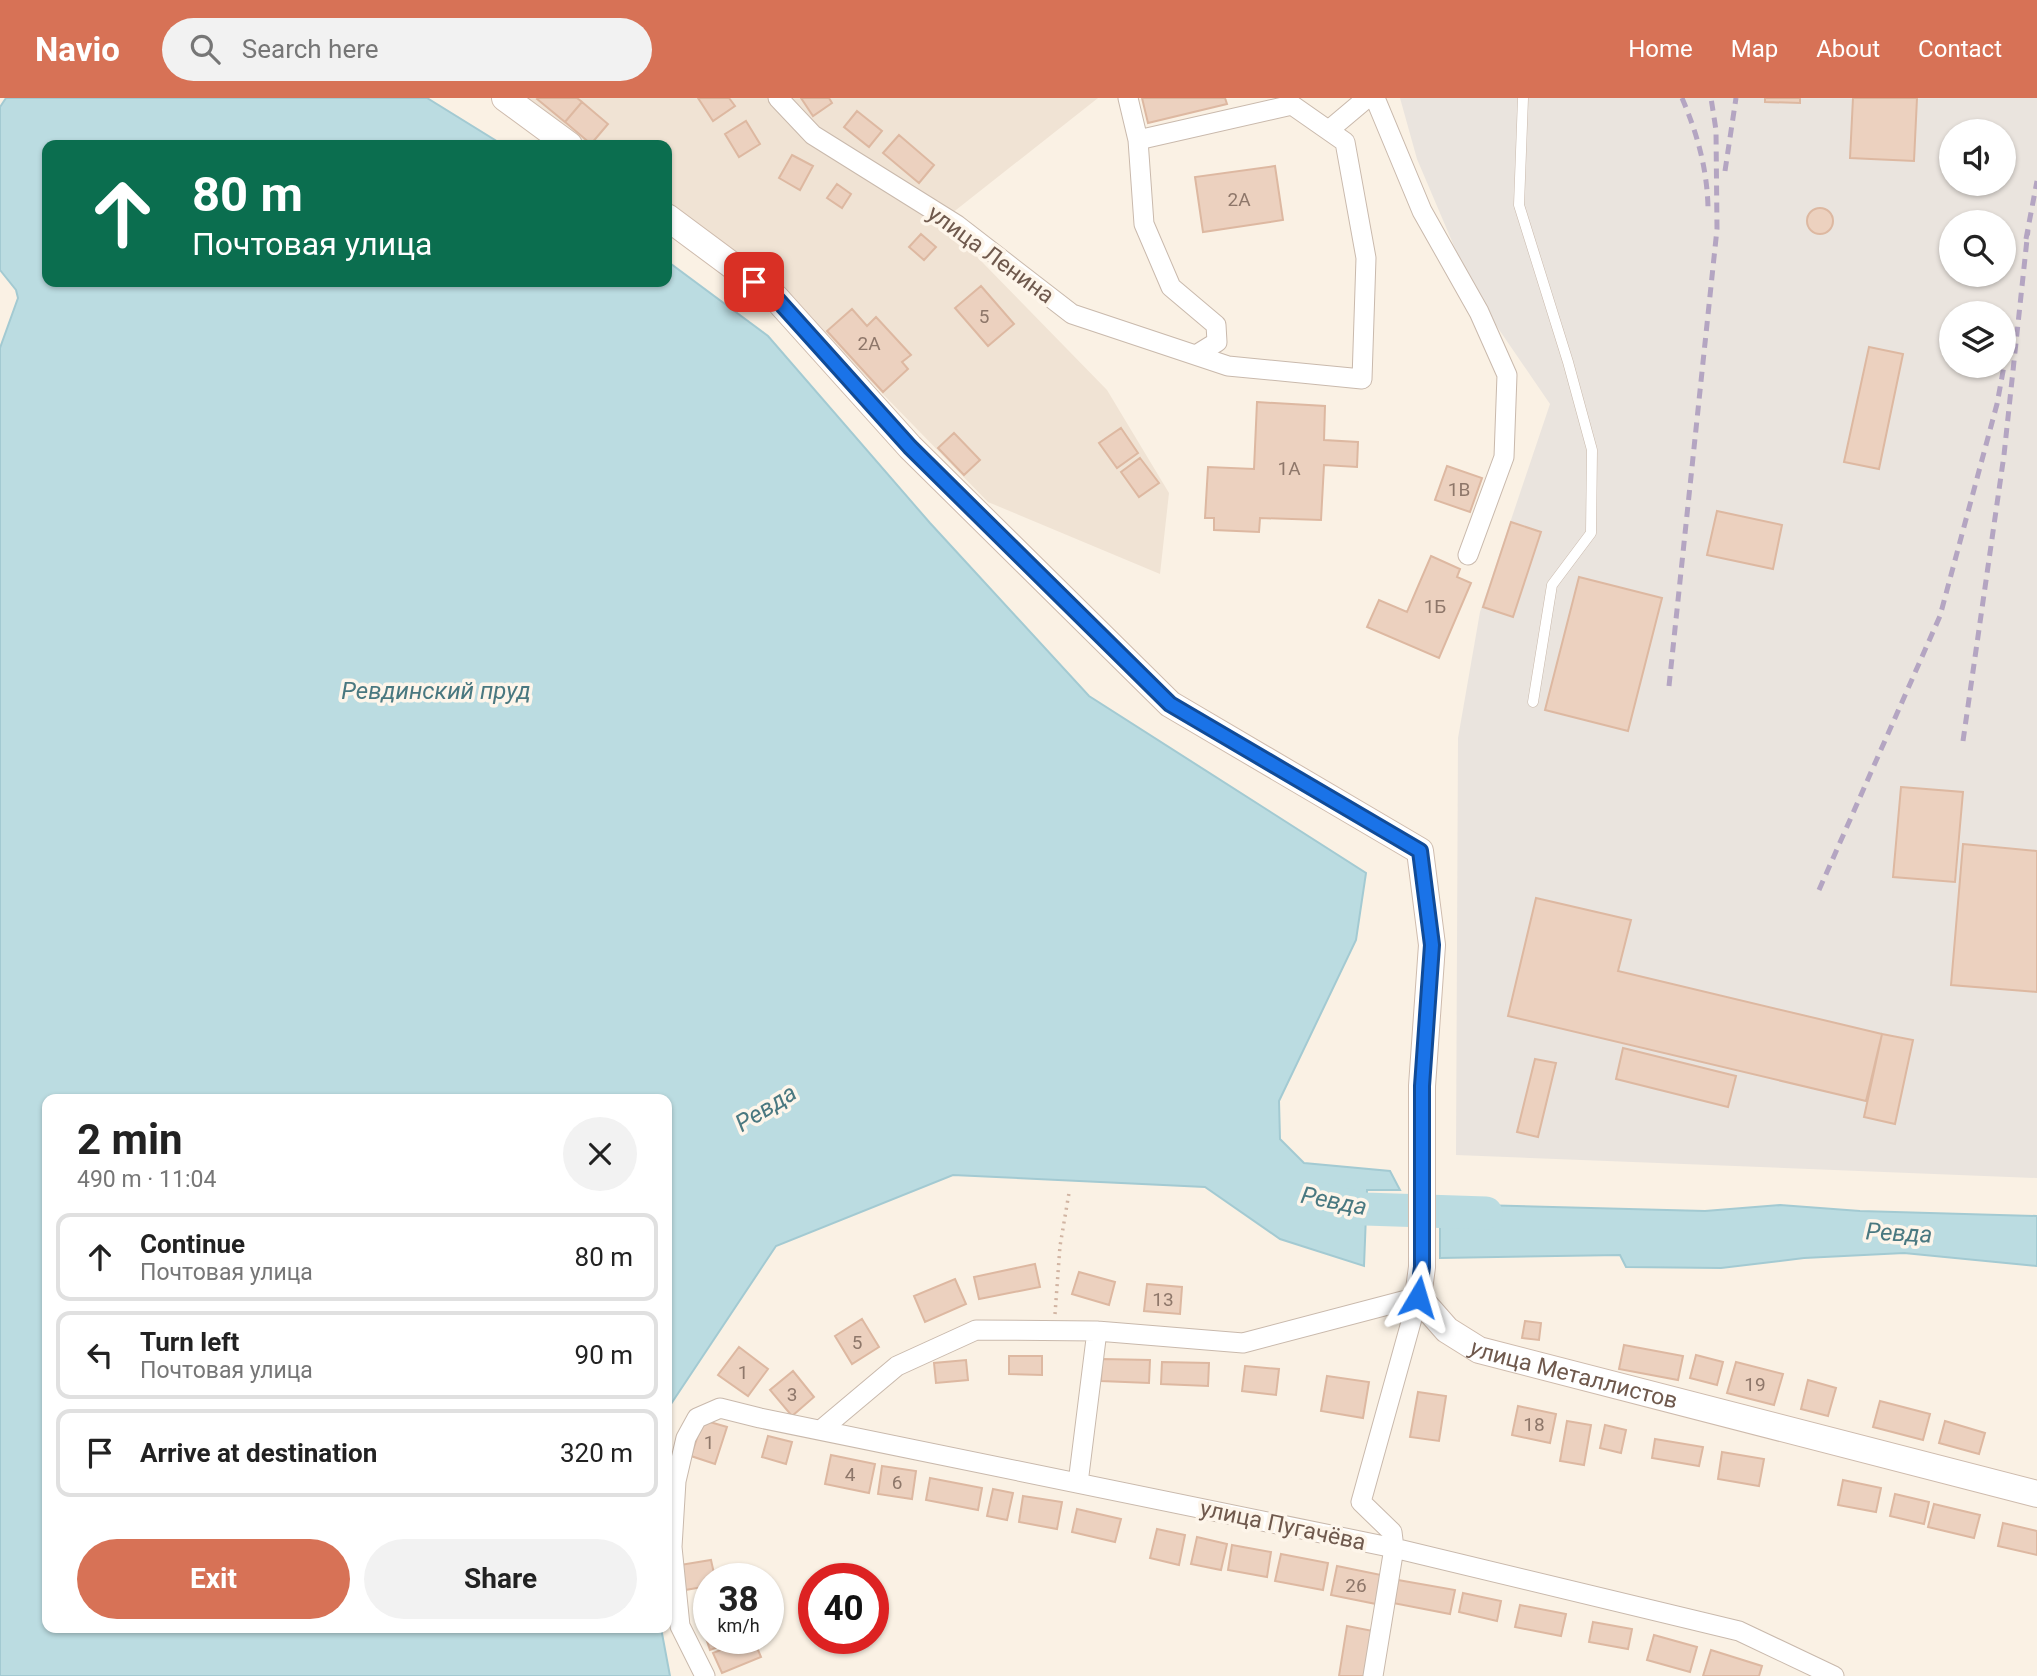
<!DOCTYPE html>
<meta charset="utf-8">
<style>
:root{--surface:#fff;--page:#f2f2f2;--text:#222;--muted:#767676;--line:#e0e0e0;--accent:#d77256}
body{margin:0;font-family:Roboto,sans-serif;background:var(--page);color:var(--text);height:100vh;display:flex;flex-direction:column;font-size:26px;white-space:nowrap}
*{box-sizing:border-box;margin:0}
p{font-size:23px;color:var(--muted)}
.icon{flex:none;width:38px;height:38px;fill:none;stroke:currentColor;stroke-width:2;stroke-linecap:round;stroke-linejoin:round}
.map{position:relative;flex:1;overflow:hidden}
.sheet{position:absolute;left:42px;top:996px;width:630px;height:539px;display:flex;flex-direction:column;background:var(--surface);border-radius:14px;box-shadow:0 2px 5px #0004}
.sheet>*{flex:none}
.hud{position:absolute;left:42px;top:42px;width:630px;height:147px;border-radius:14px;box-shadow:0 2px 5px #0004;background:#0b6e4f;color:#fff;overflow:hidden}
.fabs{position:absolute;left:1939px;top:21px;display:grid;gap:14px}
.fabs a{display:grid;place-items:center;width:77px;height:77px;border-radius:50%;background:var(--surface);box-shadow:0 2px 5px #0004;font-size:35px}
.speed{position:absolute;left:693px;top:1465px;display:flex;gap:14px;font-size:35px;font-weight:700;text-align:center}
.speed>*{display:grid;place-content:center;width:91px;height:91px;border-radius:50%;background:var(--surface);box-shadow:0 2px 5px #0004;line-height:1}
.speed small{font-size:18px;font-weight:400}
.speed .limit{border:10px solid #d22;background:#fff;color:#111}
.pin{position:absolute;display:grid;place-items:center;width:60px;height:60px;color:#fff;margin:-30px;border-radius:14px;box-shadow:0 4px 10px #0006}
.me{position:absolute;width:77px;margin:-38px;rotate:7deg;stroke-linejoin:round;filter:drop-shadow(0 0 5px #0008)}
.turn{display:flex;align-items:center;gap:24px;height:147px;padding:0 35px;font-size:32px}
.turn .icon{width:91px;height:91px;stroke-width:2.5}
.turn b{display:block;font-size:49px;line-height:60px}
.round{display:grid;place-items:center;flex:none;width:74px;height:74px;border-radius:37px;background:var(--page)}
.head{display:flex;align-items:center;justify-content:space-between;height:119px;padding:0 35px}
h1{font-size:42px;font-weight:700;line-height:52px}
.primary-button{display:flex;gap:14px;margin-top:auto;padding:14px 35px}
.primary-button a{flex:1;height:80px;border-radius:42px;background:var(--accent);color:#fff;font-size:28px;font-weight:700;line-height:80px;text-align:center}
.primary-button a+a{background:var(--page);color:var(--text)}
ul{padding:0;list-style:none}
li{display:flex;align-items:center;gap:21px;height:88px;margin:0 14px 10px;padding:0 21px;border:4px solid var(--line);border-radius:14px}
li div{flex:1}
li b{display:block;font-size:26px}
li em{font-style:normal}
header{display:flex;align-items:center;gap:42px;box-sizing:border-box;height:98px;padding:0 35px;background:var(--accent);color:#fff}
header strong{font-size:33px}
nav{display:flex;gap:38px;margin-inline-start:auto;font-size:24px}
.search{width:490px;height:63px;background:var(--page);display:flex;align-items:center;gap:18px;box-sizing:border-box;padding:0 24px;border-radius:38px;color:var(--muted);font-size:26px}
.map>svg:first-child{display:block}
.residential{fill:#f0e3d4}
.industrial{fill:#eae4de;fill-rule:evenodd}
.water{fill:#bbdce1;stroke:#a3cad2;stroke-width:2}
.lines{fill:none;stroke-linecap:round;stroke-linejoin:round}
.river{stroke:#bbdce1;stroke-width:33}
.building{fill:#ecd1bf;stroke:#ddb8a1;stroke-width:2}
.lane-casing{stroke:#c9b9ac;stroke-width:11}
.street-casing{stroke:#c9b9ac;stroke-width:21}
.secondary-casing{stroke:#cebbad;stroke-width:28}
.path{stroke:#d1b4a2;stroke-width:3.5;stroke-dasharray:2 5;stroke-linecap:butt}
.lane{stroke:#fff;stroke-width:10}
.street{stroke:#fff;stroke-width:19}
.secondary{stroke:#fff;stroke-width:26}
.rail{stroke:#b4a5c2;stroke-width:5;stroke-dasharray:10 7;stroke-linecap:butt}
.route-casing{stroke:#114b97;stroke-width:18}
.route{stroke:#1a73e8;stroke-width:12}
.labels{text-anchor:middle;stroke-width:7;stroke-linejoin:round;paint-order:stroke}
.number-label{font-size:19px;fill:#8e776a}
.street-label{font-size:23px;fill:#6f594d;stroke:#fdf5ea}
.water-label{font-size:24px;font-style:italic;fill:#497880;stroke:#fdf5ea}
</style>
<header>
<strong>Navio</strong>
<div class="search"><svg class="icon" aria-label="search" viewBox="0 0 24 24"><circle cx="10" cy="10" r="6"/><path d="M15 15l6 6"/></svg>Search here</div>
<nav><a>Home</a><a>Map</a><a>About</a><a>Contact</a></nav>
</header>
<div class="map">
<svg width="2037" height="1578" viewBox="0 0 2037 1578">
<rect width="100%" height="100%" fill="#faf1e4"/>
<path class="residential" d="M526 0H1098L942 123 1107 292 1169 395 1160 476 988 404 771 181 667 104V47H590Z"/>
<path class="industrial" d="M1400 0H2037V1080L1456 1057 1458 640 1480 514 1550 306 1474 195 1417 61ZM1951 33H2004V86H1951ZM1951 124H2004V177H1951ZM1951 215H2004V268H1951Z"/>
<path class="water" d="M6 0H427L503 47H47V184H667V163L768 238 930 425 1089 598 1366 775 1356 842 1279 1003 1280 1041 1304 1065 1390 1073 1400 1092H1367L1364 1168 1280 1141 1205 1089 953 1077 776 1148 667 1312V1001H47V1530H661L670 1578H0V250L18 200 16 192 0 172V9Z
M1440 1106 1705 1113 1780 1107 1860 1113 2037 1118V1168L1904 1155 1804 1160 1721 1170 1626 1169 1620 1157 1440 1160Z"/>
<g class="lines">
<path class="river" d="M1321 1101 1365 1111 1486 1115"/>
</g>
<path class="building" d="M538 0H577L582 4 565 24 537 1Z
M698 0H729L735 8 713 23Z
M801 0H829L832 5 813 18Z
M1142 0H1225L1227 6 1148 25Z
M1765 0H1800V5L1765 4Z
M1853 0H1917L1914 63 1850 60Z
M582 4 608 26 591 46 565 24Z
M857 13 882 33 869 49 844 29Z
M746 23 760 46 739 59 725 36Z
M899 37 934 67 919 85 883 55Z
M792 57 813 68 800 92 779 80Z
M1275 68 1283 122 1203 134 1195 79Z
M837 86 851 96 842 110 827 100Z
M1807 123a13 13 0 1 1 26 0a13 13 0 1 1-26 0Z
M921 136 936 149 924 162 909 149Z
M981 188 1014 226 988 248 955 210Z
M852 211 867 228 876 219 911 257 902 264 908 271 883 294 827 233Z
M1869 249 1903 256 1879 371 1844 364Z
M1257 304 1325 308 1324 342 1358 344 1357 369 1324 367 1321 422 1260 420 1259 434 1214 432V420H1205L1208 369 1254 371Z
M1121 330 1138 355 1117 370 1099 345Z
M954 335 980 362 964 377 938 350Z
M1140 360 1159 385 1139 399 1121 374Z
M1447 368 1482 380 1470 414 1435 402Z
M1717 413 1782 427 1773 471 1707 457Z
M1511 424 1541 434 1513 519 1483 509Z
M1431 458 1460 471 1457 479 1471 485 1439 560 1367 529 1379 502 1407 514Z
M1579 479 1662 500 1628 633 1545 612Z
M1901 689 1963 694 1955 784 1893 779Z
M1963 746 2037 753V894L1951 887Z
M1536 800 1631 822 1618 873 1882 936 1866 1003 1508 918Z
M1882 936 1913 942 1895 1026 1864 1019Z
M1623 950 1736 978 1728 1009 1616 981Z
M1535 961 1556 965 1538 1039 1517 1034Z
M1035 1166 1040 1189 979 1201 974 1179Z
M1079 1174 1115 1184 1109 1207 1072 1196Z
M955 1181 966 1206 925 1224 914 1198Z
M1147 1186 1182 1189 1180 1216 1144 1213Z
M862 1221 879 1249 852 1266 835 1238Z
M1525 1223 1541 1225 1539 1242 1522 1240Z
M1624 1247 1683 1258 1678 1282 1619 1271Z
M739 1249 768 1271 748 1298 718 1277Z
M1696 1257 1723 1264 1717 1287 1690 1280Z
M1009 1258H1042V1277L1009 1276Z
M1102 1261 1150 1262 1149 1285 1101 1283Z
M966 1262 968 1282 936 1285 934 1265Z
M1162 1264 1209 1265 1208 1288 1161 1286Z
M1736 1264 1783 1276 1774 1307 1727 1295Z
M1245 1268 1279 1271 1276 1297 1242 1293Z
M793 1273 814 1299 792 1318 770 1292Z
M1327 1278 1369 1284 1363 1320 1321 1313Z
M1808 1282 1836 1290 1828 1318 1801 1311Z
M1418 1294 1446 1298 1439 1343 1410 1339Z
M1880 1303 1930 1316 1923 1342 1873 1329Z
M1518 1308 1556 1316 1550 1345 1512 1337Z
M703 1322 727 1329 715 1366 691 1358Z
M1567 1323 1591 1327 1584 1367 1560 1363Z
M1945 1323 1985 1335 1979 1356 1939 1345Z
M1605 1327 1626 1332 1621 1355 1600 1350Z
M768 1338 792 1344 786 1366 762 1359Z
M1655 1341 1703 1349 1699 1368 1652 1360Z
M1722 1354 1764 1361 1759 1388 1718 1381Z
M831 1357 875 1366 869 1395 825 1386Z
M882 1368 916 1373 912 1401 878 1396Z
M930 1380 982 1390 978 1412 926 1402Z
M1843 1382 1881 1390 1876 1414 1838 1407Z
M993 1391 1013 1395 1007 1422 987 1418Z
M1895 1396 1929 1404 1924 1426 1890 1418Z
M1023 1398 1062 1404 1057 1431 1019 1424Z
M1934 1406 1980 1417 1974 1440 1928 1429Z
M1077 1411 1121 1421 1115 1444 1072 1434Z
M2003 1425 2037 1433V1457L1998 1448Z
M1157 1431 1185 1437 1179 1467 1150 1460Z
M1197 1439 1227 1446 1221 1472 1191 1466Z
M1232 1447 1271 1454 1267 1479 1228 1472Z
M1281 1456 1328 1465 1323 1492 1275 1483Z
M711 1462 715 1480H709V1488L685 1492 680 1467Z
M1337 1468 1381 1477 1376 1506 1331 1497Z
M1398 1482 1455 1492 1450 1516 1393 1505Z
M1463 1495 1501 1503 1497 1523 1459 1514Z
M1520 1507 1566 1516 1561 1538 1515 1529Z
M709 1520V1540H725L727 1546 710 1552 700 1523Z
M1593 1524 1632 1531 1628 1551 1589 1544Z
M1347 1528 1373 1533 1365 1578H1339Z
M1654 1537 1697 1549 1690 1574 1647 1562Z
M750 1540H753L761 1559 722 1575 713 1555Z
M1711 1552 1762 1568 1759 1578H1703Z"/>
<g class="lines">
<defs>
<path id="lane" d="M1523 0 1519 107 1568 264 1592 352 1591 435 1552 487 1533 604"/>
<path id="street" d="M778 0 813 37 957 127 1072 216 1228 268 1362 281 1366 160 1345 44 1292 7 1138 42
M1128 0 1138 42 1144 126 1171 189 1216 227 1217 244 1196 257
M1375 0 1422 113 1479 214 1507 277 1504 359 1468 457
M1329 32 1367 0
M822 1331 897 1268 976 1232 1097 1233 1243 1245 1418 1199 1361 1404 1392 1434 1394 1450 1373 1578
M1078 1385 1097 1233
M705 1578 680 1528 672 1449 676 1383 686 1340 697 1320 720 1310 760 1320 1394 1450 1739 1533 1834 1578"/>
<g id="secondary">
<path d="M505 0 569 47"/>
<path id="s1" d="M667 119 776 200 910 349 1170 606 1420 753 1432 847 1422 988V1169L1418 1199 1447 1232 1479 1252 2037 1396"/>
</g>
</defs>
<use href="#lane" class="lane-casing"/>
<use href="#street" class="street-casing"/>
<use href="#secondary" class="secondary-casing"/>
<path class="path" d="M1055 1216 1060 1148 1069 1095"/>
<use href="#lane" class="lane"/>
<use href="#street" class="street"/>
<use href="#secondary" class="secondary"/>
<path class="rail" d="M1682 0C1697 35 1707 70 1708 109
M1725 73 1736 0
M2026 141 2037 83
M1669 588 1717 131 1716 32 1711 0
M1963 643 2004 357 2028 132
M1819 792 1940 518 1997 306 2004 268"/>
</g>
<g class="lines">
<defs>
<path id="route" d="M754 184 776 200 910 349 1170 606 1420 753 1432 847 1422 988V1169L1418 1199"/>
</defs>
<use href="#route" class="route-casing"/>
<use href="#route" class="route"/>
</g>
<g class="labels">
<g class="number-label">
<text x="1239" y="108">2А</text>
<text x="984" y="225">5</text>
<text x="869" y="252">2А</text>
<text x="1289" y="377">1А</text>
<text x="1459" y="398">1В</text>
<text x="1435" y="515">1Б</text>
<text x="1163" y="1208">13</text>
<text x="857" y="1251">5</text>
<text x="743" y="1281">1</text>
<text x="1755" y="1293">19</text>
<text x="792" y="1303">3</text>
<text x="1534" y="1333">18</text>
<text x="709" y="1351">1</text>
<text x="850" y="1383">4</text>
<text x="897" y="1391">6</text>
<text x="1356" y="1494">26</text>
</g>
<g class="street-label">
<text transform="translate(991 156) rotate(36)" y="8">улица Ленина</text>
<text dy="8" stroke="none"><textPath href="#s1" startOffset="1619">улица Металлистов</textPath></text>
<text transform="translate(1283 1427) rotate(12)" y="8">улица Пугачёва</text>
</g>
<g class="water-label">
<text x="436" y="601">Ревдинский пруд</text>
<text transform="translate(766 1010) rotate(-32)" y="8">Ревда</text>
<text transform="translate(1334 1103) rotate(11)" y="8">Ревда</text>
<text transform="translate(1899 1135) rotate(3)" y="8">Ревда</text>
</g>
</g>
</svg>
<div class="fabs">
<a><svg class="icon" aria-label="sound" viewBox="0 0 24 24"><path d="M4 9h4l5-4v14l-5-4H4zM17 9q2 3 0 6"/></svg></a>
<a><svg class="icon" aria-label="search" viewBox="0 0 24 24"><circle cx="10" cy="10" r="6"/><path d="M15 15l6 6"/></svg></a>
<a><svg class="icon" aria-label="layers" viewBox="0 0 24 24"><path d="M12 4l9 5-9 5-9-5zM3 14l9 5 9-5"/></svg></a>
</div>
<div class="speed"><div>38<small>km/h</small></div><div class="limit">40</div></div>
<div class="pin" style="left:754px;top:184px;background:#d93025"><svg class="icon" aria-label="arrive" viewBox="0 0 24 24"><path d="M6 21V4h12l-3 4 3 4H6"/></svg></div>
<svg class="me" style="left:1418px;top:1199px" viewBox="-20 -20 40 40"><path d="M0-17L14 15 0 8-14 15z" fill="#1a73e8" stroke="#fff" stroke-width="4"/></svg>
<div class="hud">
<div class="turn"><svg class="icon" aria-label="ahead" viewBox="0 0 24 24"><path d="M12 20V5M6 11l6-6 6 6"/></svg><div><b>80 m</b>Почтовая улица</div></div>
</div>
<section class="sheet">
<div class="head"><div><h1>2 min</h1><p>490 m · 11:04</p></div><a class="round"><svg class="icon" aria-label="close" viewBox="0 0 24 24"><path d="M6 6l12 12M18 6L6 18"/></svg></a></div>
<ul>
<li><svg class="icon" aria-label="ahead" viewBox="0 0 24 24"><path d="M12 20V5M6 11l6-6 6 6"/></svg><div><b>Continue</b><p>Почтовая улица</p></div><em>80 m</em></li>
<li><svg class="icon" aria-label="left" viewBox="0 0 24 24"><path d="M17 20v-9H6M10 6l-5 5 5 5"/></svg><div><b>Turn left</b><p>Почтовая улица</p></div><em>90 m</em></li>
<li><svg class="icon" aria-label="arrive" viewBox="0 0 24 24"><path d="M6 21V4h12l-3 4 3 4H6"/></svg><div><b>Arrive at destination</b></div><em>320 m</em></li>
</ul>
<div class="primary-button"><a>Exit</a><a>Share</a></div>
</section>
</div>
